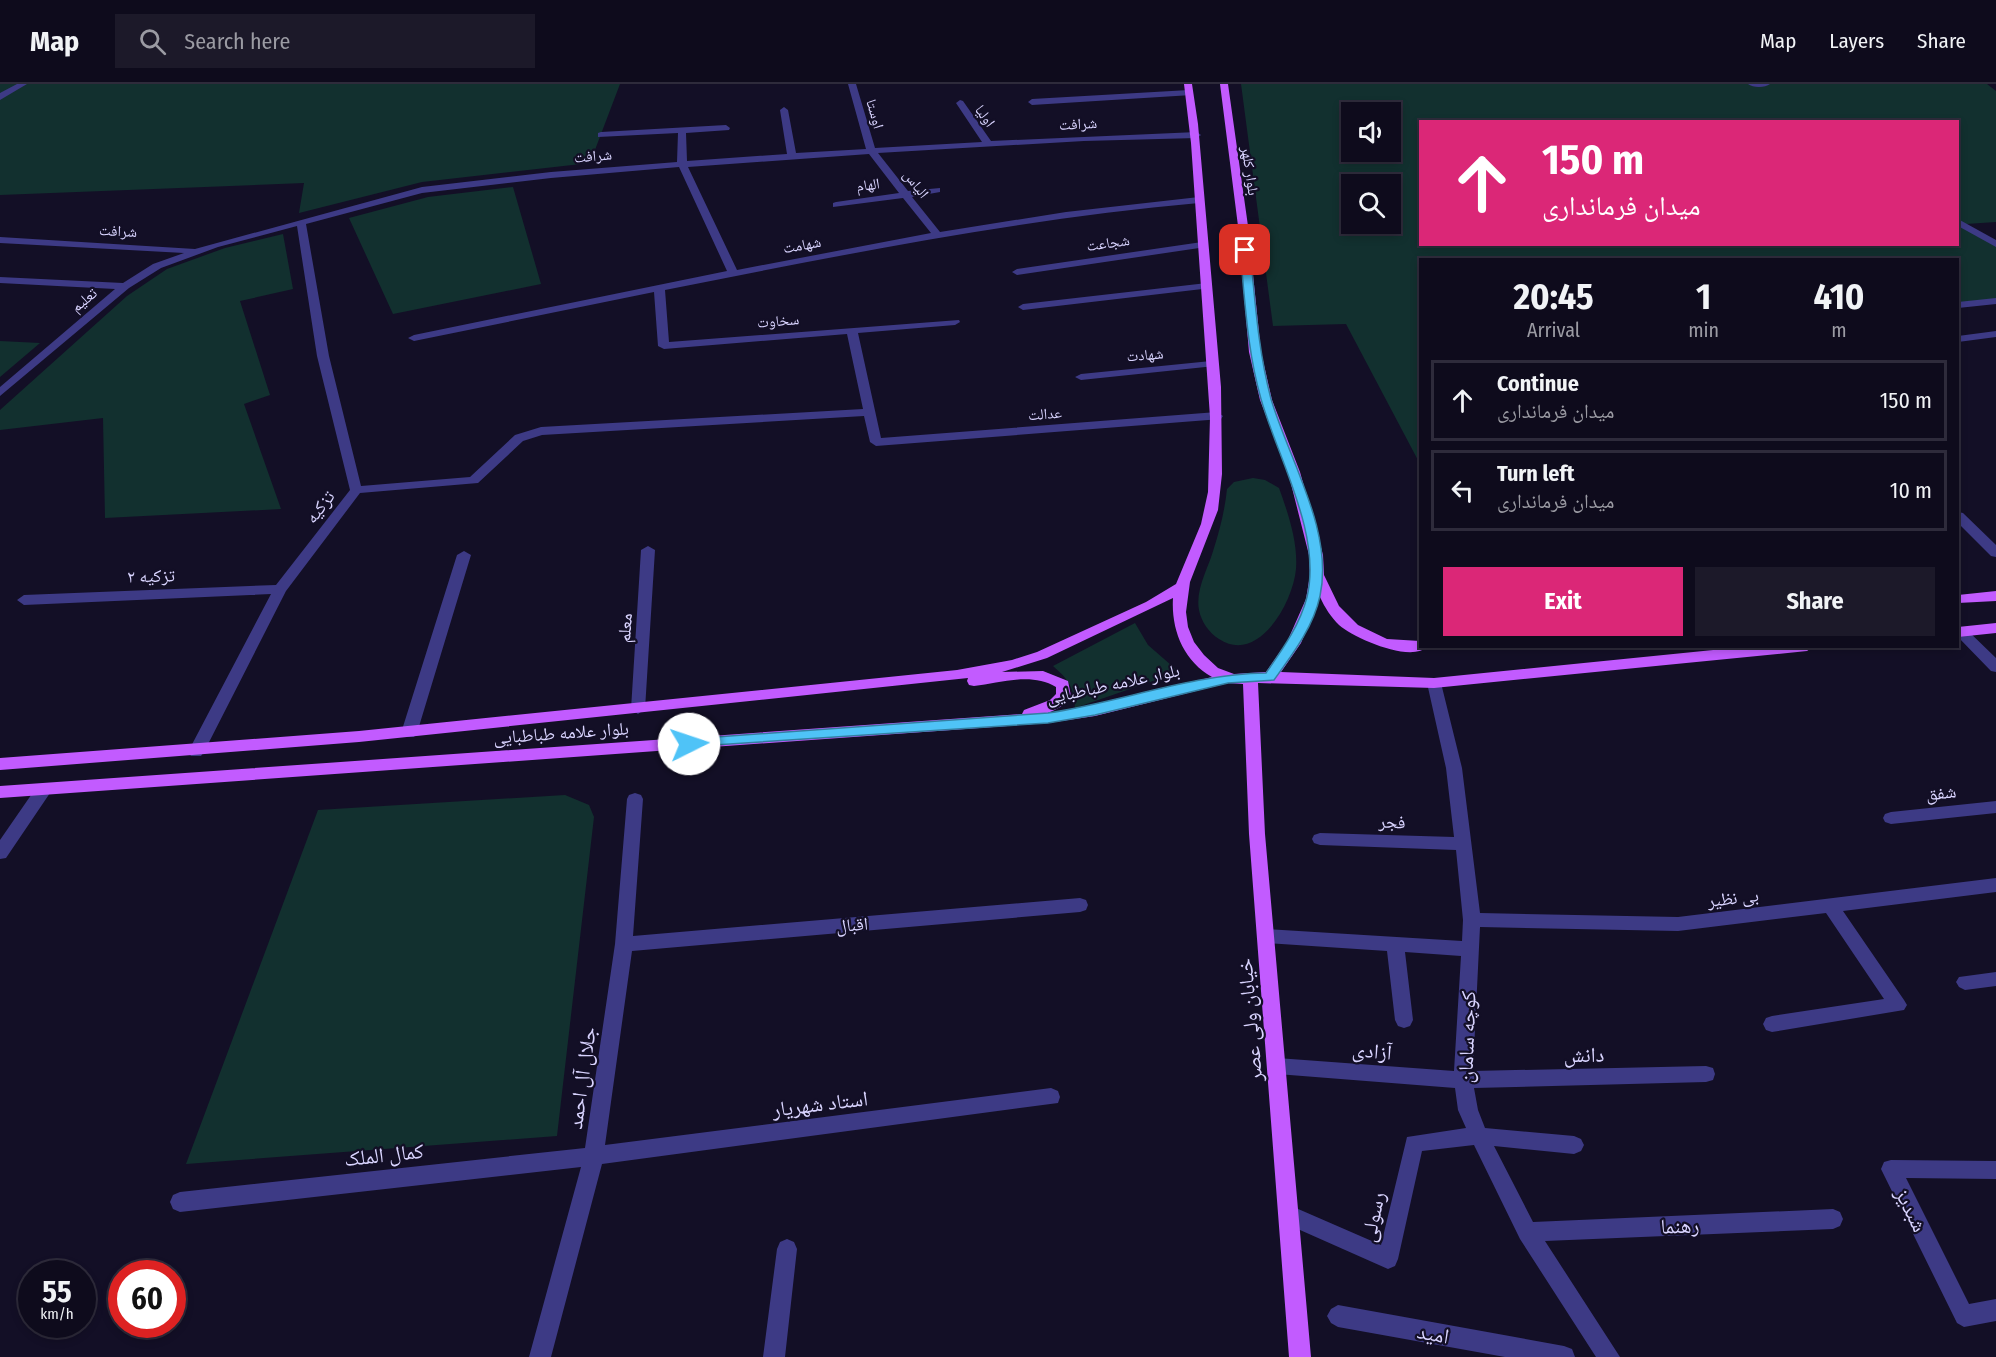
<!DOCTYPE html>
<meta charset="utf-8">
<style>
:root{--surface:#0e0b1c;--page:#1c1929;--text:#f1f3f6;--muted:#9b9ba3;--line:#2e2b3b;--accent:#db2777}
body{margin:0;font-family:"Fira Sans Condensed","Noto Naskh Arabic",sans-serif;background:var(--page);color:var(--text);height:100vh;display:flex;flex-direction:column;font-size:22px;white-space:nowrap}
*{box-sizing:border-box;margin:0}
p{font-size:20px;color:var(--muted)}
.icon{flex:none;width:33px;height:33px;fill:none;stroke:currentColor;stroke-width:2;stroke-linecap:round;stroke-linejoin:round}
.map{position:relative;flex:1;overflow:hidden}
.drawer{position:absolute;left:1419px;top:174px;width:540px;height:390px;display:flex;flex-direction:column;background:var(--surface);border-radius:0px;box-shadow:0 3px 9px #0003,0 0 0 2px var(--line)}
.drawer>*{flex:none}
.banner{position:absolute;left:1419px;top:36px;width:540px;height:126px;border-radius:0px;box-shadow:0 3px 9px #0003,0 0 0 2px var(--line);background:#db2777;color:#fff;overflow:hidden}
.buttons{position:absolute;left:1341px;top:18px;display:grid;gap:12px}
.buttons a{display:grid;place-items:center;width:60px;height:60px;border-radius:0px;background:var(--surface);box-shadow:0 3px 9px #0003,0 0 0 2px var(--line);font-size:30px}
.speed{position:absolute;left:18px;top:1176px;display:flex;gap:12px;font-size:30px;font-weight:700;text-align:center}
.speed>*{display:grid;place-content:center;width:78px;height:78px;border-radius:50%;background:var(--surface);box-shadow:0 3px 9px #0003,0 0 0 2px var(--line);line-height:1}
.speed small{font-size:15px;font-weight:400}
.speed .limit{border:9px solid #d22;background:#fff;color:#111}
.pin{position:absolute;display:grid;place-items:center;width:51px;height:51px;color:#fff;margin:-26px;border-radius:12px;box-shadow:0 3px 9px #0006}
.me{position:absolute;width:66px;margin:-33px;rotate:86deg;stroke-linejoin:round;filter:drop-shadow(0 0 4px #0008)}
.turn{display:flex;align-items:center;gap:21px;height:126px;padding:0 24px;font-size:27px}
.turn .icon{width:78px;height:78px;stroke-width:2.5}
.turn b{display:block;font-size:42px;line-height:51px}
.eta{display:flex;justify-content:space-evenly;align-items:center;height:102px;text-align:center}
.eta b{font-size:36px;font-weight:700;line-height:42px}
.action{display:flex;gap:12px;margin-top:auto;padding:12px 24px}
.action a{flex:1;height:69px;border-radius:0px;background:var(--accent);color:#fff;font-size:24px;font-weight:700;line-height:69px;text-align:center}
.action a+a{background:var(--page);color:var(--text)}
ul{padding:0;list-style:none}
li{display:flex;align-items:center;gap:18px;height:81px;margin:0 12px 9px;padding:0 12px;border:3px solid var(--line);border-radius:0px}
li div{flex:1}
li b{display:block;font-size:22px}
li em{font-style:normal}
header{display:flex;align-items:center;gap:36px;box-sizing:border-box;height:84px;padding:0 30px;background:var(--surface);border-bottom:2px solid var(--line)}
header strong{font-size:28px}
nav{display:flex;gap:33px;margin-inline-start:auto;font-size:21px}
.search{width:420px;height:54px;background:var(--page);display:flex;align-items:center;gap:15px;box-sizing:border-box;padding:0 21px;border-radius:0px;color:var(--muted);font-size:22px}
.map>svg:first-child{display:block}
.green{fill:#12302f;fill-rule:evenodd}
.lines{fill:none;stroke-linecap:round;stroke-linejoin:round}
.minor{fill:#3d3a85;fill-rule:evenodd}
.major{fill:#c25bff;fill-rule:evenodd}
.route{fill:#4fc3f7;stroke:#337fa1;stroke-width:1.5}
.labels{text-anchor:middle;stroke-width:4.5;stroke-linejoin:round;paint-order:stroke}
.far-street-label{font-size:15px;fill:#d9d4ff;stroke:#130f26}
.street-label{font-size:18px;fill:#d9d4ff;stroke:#130f26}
.near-street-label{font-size:21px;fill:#d9d4ff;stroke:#130f26}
</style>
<header>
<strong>Map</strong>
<div class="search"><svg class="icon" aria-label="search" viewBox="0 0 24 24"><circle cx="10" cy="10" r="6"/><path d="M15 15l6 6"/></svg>Search here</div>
<nav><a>Map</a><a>Layers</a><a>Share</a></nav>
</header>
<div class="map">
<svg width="1996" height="1273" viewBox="0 0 1996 1273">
<rect width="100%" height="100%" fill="#130f26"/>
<path class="green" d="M0 0H620L590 79 422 98 299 129 304 99 0 111Z
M1241 0H1987L1996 7V138L1966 140 1996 160V218L1958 221V176H1420V380L1346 240 1273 242ZM1352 28H1390V68H1352ZM1420 38H1958V160H1420ZM1352 100H1390V140H1352Z
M513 103 541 200 393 230 349 134 428 113Z
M283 150 293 205 240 217 270 311 244 320 281 425 105 434 103 334 0 346V326L127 212 167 185 225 164Z
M0 257 40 259 0 293Z
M1253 394 1265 396 1279 404C1288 429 1298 458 1296 485 1293 519 1258 581 1219 555 1209 549 1201 537 1199 526 1195 505 1209 483 1214 464 1220 445 1225 425 1227 405L1234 398Z
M1135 539 1148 561 1179 588 1075 624C1074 603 1068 595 1053 582Z
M565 711 589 721 594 733 557 1052 186 1080 318 726Z"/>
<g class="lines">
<path class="minor" d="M17 0H27L0 16V9Z
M848 0H856L875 64 982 58 956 19 960 16 963 17 991 57 1197 48 1201 51 1197 54 1084 57 878 69 908 107 940 104V108L912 113 940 148 1066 128 1199 113 1204 116 1199 119C1019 135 842 171 665 206L669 258 959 236 960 238 955 241 858 249 881 354 1217 328 1223 332 1221 335 876 362 870 358 864 332 542 351 523 357 478 399 360 409 286 507 204 668 201 672H191L188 668 271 510 24 521 17 516 24 511 276 501 350 406 317 272 297 142 218 163 161 184 129 204 0 312V303L115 205 0 199V193L123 199 153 180 184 169 0 159V153L195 165 422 103 551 88 677 78 678 49 598 53V49L601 48 726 41 730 44 729 46 686 49 687 77 787 70 780 26 784 23 788 26 796 69 866 65ZM869 70 899 109 836 118 833 119V123L903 114 931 149 737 186 688 83ZM679 83 727 187 414 251 408 254 414 257 654 208 658 262 664 265 847 250 863 325 541 343 515 351 470 393 361 402 329 272 306 140 422 109 551 94Z
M1748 0H1770C1765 4 1753 4 1748 0Z
M1189 6 1192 7V11L1032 21 1028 18 1032 15Z
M1958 135 1996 156V163L1958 142Z
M1202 158 1206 159V163L1017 191 1012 188 1017 185Z
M1207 199 1212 202 1211 204 1023 226 1018 223 1023 220Z
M1996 214V220L1958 224V218Z
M1996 247V253L1958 258V252Z
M1211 277 1215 278V282L1081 296 1075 293 1081 290Z
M1958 428 1963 429 1996 461V473L1991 472 1958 439Z
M648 462 655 466 645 625 638 630 631 625 641 466Z
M464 467 471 471 417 649 414 653H404L401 649 457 471Z
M1961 543 1966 545 1996 574V588L1991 587 1958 553V544Z
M1434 594 1441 599 1462 684 1480 829 1678 833 1996 794V808L1843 827 1904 916 1907 921 1904 926 1772 948 1766 946 1763 940 1766 934 1772 932 1884 915 1826 829 1678 847 1480 843 1473 987 1706 982 1713 984 1715 990 1713 996 1706 998 1474 1004 1478 1026 1485 1044 1574 1052 1581 1055 1584 1061 1581 1067 1574 1070 1494 1062 1533 1138 1833 1125 1840 1128 1843 1135 1840 1142 1833 1145 1545 1157 1620 1273H1596L1520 1155 1474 1061 1422 1067 1398 1175 1395 1182 1388 1185 1282 1138 1279 1131 1282 1124 1289 1121 1381 1161 1407 1053 1466 1044 1458 1026 1455 1004 1277 990 1270 988 1268 982 1270 976 1277 974 1454 987 1461 872 1405 868 1413 936 1410 942 1404 944 1398 942 1395 936 1387 867 1266 859 1260 857 1257 852 1260 847 1266 845 1462 857 1463 836 1456 766 1320 761 1314 759 1312 755 1314 751 1320 749 1454 753 1446 684 1427 599Z
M44 699 50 701 52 705 50 709 6 774 0 775V756L38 701Z
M635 709 641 711 643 715 633 852 1080 814 1086 816 1088 821 1086 826 1080 828 632 867 605 1061 1051 1004 1058 1007 1060 1013 1058 1019 602 1080 551 1273H529L581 1083 180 1128 173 1125 170 1118 173 1111 180 1108 585 1064 615 860 627 715 629 711Z
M1996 717V729L1891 740 1885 738 1883 734 1885 730 1891 728Z
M1996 888V902L1965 906 1959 903 1956 898 1959 893Z
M1891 1076 1996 1077V1095L1906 1094 1969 1220 1996 1215V1237L1964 1243 1957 1239 1881 1085 1884 1078Z
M787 1155 794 1158 797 1165 785 1273H763L777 1165 780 1158Z
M1338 1221 1564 1262 1572 1265 1575 1273H1505L1338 1243 1331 1239 1327 1232 1331 1225Z"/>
<path class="major" d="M1184 0H1192L1198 40 1221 303 1222 390 1218 426 1190 498 1186 528 1188 543 1194 558 1204 571 1218 584 1234 590 1266 588 1287 558 1306 515 1310 491 1309 471 1288 388 1260 316 1249 268 1238 142 1220 0H1228L1248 142 1261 268 1272 316 1300 388 1323 471 1324 491 1339 522 1358 541 1387 555 1420 557V562H1428C1412 580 1354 554 1339 541 1331 533 1325 524 1320 513L1301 559 1281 588 1434 594 1753 562H1814L1807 567 1434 604 1258 599 1265 750 1311 1273H1289L1249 750 1243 600 1228 599 1095 632 1048 639 0 714V702L1022 630 1024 626 1050 616 1056 610V603C1031 588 1001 599 974 602L969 601 967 597 968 594 359 658 0 686V674L359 647 957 586 1012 576 1037 568 1146 518 1176 500 1201 440 1208 408 1210 333 1191 59ZM1173 514C1171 545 1183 577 1212 593L1095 622 1048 629C1057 625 1066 621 1071 612L1068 597 1043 587 1002 588 1047 574Z
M1996 507V517L1958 519V511Z
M1996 539V549L1958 553V543Z"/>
</g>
<path class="route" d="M1245 163 1250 166C1255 216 1258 266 1271 315 1289 376 1334 447 1320 512 1313 544 1292 571 1274 596L1228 599 1095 631 1048 639 684 663 682 660 689 655 1048 629C1121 618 1192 590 1266 589 1282 566 1300 541 1307 513 1322 450 1278 375 1261 315 1247 266 1245 216 1240 166Z"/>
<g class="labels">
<g class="far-street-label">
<text transform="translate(875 30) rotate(74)" y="5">اوستا</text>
<text transform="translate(985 32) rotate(55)" y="5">اولیا</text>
<text transform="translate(1078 40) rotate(-3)" y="5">شرافت</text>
<text transform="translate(593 72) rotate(-5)" y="5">شرافت</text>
<text transform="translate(1250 87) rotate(82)" y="5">بلوار کلهر</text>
<text transform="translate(916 100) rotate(52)" y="5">الیاس</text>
<text transform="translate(868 101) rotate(-8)" y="5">الهام</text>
<text transform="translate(118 147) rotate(3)" y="5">شرافت</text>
<text transform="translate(1108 159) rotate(-8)" y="5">شجاعت</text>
<text transform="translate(802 161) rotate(-10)" y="5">شهامت</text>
<text transform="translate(84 216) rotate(-40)" y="5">تعلیم</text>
<text transform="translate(778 237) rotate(-5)" y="5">سخاوت</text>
<text transform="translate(1145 271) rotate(-5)" y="5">شهادت</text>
<text transform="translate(1045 330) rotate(-4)" y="5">عدالت</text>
</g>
<g class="street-label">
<text transform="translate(320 423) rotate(-52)" y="6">تزکیه</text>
<text transform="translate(151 492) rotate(-2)" y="6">تزکیه ۲</text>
<text transform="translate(625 544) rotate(-86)" y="6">معلم</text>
<text transform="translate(1113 600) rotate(-12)" y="6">بلوار علامه طباطبایی</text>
<text transform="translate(561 649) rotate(-4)" y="6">بلوار علامه طباطبایی</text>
<text transform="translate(1941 709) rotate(-6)" y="6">شفق</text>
<text transform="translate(1392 738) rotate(2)" y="6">فجر</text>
<text transform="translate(1733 814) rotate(-7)" y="6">بی نظیر</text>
<text transform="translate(852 841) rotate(-5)" y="6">اقبال</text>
</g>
<g class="near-street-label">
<text transform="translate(1250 936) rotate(-95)" y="7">خیابان ولی عصر</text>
<text transform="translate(1467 953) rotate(-88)" y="7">کوچه سامان</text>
<text transform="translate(1372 967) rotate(5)" y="7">آزادی</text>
<text transform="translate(1584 971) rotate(-1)" y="7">دانش</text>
<text transform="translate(582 994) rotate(-82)" y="7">جلال آل احمد</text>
<text transform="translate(820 1020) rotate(-7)" y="7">استاد شهریار</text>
<text transform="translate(384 1071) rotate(-6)" y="7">کمال الملک</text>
<text transform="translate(1911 1126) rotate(64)" y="7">شبدیز</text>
<text transform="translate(1373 1133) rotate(-78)" y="7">رسولی</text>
<text transform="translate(1680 1142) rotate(-2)" y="7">رهنما</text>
<text transform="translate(1433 1250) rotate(10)" y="7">امید</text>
</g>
</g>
</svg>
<div class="buttons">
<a><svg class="icon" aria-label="sound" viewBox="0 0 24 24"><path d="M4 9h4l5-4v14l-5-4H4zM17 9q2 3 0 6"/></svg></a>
<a><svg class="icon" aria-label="search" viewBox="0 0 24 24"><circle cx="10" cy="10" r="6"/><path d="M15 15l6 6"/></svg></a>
</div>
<div class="speed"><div>55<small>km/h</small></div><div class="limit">60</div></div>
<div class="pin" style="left:1245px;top:166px;background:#d93025"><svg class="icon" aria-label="arrive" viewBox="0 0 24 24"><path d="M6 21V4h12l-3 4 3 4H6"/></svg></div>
<svg class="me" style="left:689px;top:660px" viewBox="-20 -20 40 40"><circle r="19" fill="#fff"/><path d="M0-13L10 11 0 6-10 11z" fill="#4fc3f7"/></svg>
<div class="banner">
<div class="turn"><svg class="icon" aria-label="ahead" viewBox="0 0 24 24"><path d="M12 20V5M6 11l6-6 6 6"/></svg><div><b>150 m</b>میدان فرمانداری</div></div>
</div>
<section class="drawer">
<div class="eta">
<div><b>20:45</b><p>Arrival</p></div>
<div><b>1</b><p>min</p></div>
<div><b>410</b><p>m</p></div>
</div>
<ul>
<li><svg class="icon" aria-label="ahead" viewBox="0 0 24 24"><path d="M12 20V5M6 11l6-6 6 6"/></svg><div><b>Continue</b><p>میدان فرمانداری</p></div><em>150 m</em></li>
<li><svg class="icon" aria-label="left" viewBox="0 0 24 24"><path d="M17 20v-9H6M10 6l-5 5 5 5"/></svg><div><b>Turn left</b><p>میدان فرمانداری</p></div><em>10 m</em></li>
</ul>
<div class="action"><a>Exit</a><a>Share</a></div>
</section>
</div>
